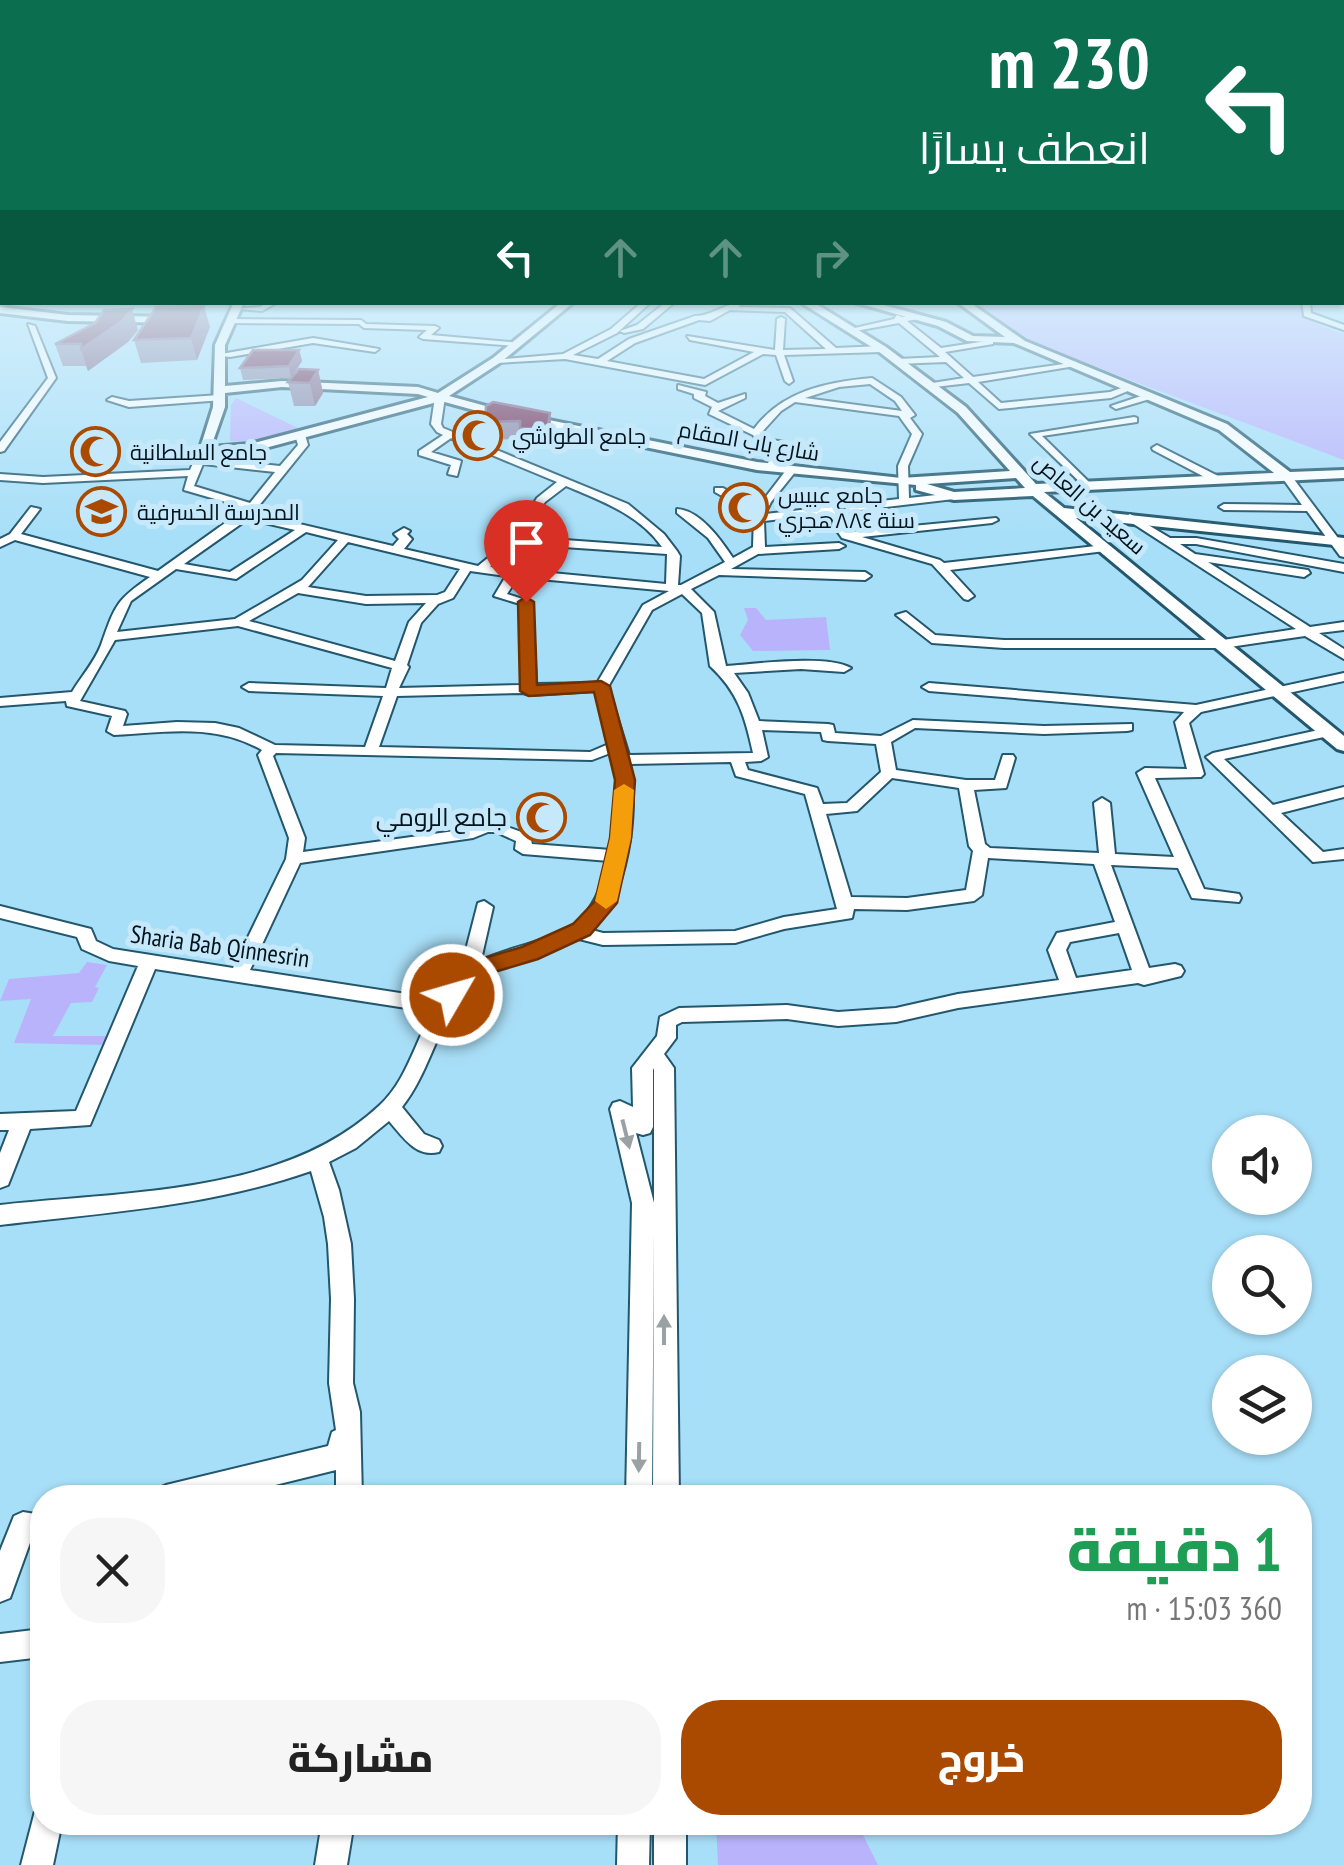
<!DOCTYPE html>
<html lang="ar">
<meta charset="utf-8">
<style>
:root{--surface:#fff;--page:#f6f6f6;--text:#222;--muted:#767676;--accent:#aa4a00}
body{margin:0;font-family:"PT Sans Narrow",Cairo,sans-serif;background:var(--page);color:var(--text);direction:rtl;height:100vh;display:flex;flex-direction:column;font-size:38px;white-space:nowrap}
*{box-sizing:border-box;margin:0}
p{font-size:32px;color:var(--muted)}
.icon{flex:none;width:55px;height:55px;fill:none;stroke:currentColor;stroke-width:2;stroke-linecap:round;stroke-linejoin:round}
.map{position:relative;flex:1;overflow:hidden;direction:ltr}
.sheet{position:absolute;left:30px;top:1485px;width:1282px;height:350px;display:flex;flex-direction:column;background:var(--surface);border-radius:40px;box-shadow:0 2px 8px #0004;direction:rtl}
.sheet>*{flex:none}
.guide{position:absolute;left:0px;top:0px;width:1345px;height:305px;box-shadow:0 2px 8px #0004;direction:rtl;background:#0b6e4f;color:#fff;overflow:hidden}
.buttons{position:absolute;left:1212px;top:1115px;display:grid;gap:20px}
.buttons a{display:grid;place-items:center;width:100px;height:100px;border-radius:50%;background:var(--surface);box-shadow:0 2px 8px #0004;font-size:50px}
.pin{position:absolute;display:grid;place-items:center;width:85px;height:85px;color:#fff;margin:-102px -42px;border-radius:50% 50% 50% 0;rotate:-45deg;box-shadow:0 0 10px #0007}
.pin .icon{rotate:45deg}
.me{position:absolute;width:110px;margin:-55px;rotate:52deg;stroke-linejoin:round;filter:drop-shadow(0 0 8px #0008)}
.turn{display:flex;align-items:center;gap:35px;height:210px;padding:0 30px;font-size:45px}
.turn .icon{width:130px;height:130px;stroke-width:2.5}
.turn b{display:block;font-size:70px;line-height:85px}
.lanes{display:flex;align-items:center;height:95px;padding:0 30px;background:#0003;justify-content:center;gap:50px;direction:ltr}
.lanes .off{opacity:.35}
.round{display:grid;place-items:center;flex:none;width:105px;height:105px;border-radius:40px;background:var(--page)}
.head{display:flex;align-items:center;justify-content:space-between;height:170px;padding:0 30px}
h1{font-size:60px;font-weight:800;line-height:75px;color:#1e9e55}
.button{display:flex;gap:20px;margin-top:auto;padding:20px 30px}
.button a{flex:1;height:115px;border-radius:40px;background:var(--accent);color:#fff;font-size:40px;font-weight:800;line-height:115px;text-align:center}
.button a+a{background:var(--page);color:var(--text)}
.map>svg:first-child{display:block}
.green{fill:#b9b3fc}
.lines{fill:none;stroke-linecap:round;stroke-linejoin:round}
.street-casing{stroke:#22576d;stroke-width:4}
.secondary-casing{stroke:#22576d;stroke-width:6}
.street{fill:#fff;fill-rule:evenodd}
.secondary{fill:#fff;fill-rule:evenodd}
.wall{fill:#8c84a5}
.shaded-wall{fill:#816084}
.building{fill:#702a52;stroke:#816084;stroke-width:2.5}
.oneway{fill:#99a1a4}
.route{fill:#aa4a00;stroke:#6e3000;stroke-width:2.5}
.slow{fill:#f59e0b}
.labels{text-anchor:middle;stroke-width:10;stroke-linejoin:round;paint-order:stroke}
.far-poi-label{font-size:22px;fill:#01131c;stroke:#c5e9fa;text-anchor:start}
.far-street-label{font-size:22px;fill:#01131c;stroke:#c5e9fa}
.poi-label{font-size:25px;fill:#01131c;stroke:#c5e9fa;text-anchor:end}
.street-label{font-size:25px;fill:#01131c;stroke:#c5e9fa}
</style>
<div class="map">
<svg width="1344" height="1865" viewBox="0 0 1344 1865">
<rect width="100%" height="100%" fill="#a8dff8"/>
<path class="green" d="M969 303H1298L1318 325 1344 334V460L1037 345Z
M236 398 298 428 255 442 230 441 231 405Z
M744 608H756L766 620 826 617 830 650 753 651 740 635 748 620Z
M87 962 107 965 95 987 99 988 92 1002 71 1003 53 1036H109L105 1045 14 1043 31 999 0 1001 9 979 79 973Z
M716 1823H857L878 1865H718Z"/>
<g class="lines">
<defs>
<path id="street" d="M0 293H2V298H0Z
M1342 295H1344V299H1342Z
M268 302H278L262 311 237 309 260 307Z
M642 302H651L617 333 573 355 598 359 629 339 695 316C713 316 726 302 745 302L738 307 790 308 836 348 882 346 886 349 882 352 784 355 793 381 789 384 785 381 776 355 763 354 705 385 565 359 497 363 493 360 563 354 611 329ZM730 310 785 312 826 349 783 350 785 319 781 317 777 319 775 350 687 336 690 340 754 352 704 379 607 361 635 343 699 320 710 321Z
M666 302H675L643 329 624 333 620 331 637 325Z
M1302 302H1310L1311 313 1344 325V330L1304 316Z
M897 315 902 317 918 315V319L907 321 941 348 993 340V344L945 352 973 377 1071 363 1075 366 978 382 1001 403 1110 392 1130 385 1135 388 1111 398 999 409 969 383 926 388V384L964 378 946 362 895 364 898 359 940 357 899 323 850 332 846 330 894 319Z
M228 319 361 320 366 324 435 326 439 328 431 335 521 343 517 346 423 339 419 337 427 330 364 328 359 324 225 323Z
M28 324 35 326 56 378 4 451 0 452V442L48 378Z
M313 338 379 349 375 352 313 343 230 357 215 355Z
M872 378 901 397 915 415 910 418 922 434 908 466 909 498 954 493 959 496 954 499 835 513 849 532 996 518 998 520 992 523 862 537 940 560 944 563 1105 545 1111 548 1105 551 950 570 974 596 968 600 964 599 932 564 842 538 825 514 764 521 765 547 839 543 845 546 839 549 758 554 731 569 865 572 871 576 865 580 719 575 691 589 714 612 726 666C755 664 827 654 851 668L844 672 801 669 734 673 748 693 759 721 828 724 833 725 835 733 881 736 913 720 1044 726 1132 724V730L1127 731 1044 734 915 728 891 742 896 770 966 780H995L1003 755H1013L1015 758 1006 788 974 790 985 844 990 848 1099 853 1094 803 1102 798 1110 803 1115 854 1174 857 1137 773 1145 768 1187 769 1175 722 1184 712 929 691 922 687 929 683 1196 705 1344 673V681L1201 712 1189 723 1204 774 1201 777 1155 778 1204 889 1239 894 1241 898 1239 902 1192 898 1178 868 1111 865 1149 968 1175 964 1181 966 1184 971 1181 976 1144 985 1138 983 958 1008 896 1022 838 1026 787 1019 682 1022 676 1025V1038L664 1054 674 1068 679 1498H653L654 1231 652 1498H626L632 1203 610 1109 613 1103 620 1101 633 1107 632 1068 657 1036 660 1017 679 1008 787 1005 838 1012 896 1008 958 994 1059 980 1048 950 1057 933 1115 922 1094 864 988 858 982 895 974 901 907 910 854 909 852 918 784 929 735 943 603 945 579 939 487 972C439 1004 436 1064 402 1107L424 1134 439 1140 442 1146 439 1152C416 1158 403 1137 389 1121L356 1148 329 1162 339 1190 351 1244 354 1299 353 1383 360 1412 362 1498H336V1470L222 1498H153L157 1489 166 1485 328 1446 332 1432 336 1430 329 1383 331 1299 328 1244 324 1217 311 1171C207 1207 108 1212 0 1225V1205C123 1191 284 1196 380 1105 406 1081 415 1043 432 1012L155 969 90 1125 30 1129 8 1185 0 1188V1153L9 1130H0V1114L76 1111 138 966 109 961 82 949 77 937 0 918V906L91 929 96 941 113 949 233 968 286 859 289 838 258 755 262 750C215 723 166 732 114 735L107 731 112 716 67 706 66 701 0 706V698L72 692C81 677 95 661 101 645 115 606 115 601 150 577L15 540 0 547V539L10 534 31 507 40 509 21 534 158 571 246 508 184 490 188 476 43 483 0 480V474L43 477 190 470 198 452 203 449 208 452 206 458 280 466 298 445 295 435 300 432 305 435 308 445 253 513 393 546 399 539 394 534 404 528 410 531 407 534 412 539 404 549 478 566 512 538 537 498 557 482 451 438 431 452 461 461 457 476 448 474 451 465 419 455V451L443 435 437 432 431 424 435 397 440 394 445 397 441 424 443 428 628 504 664 534 677 551 680 556 678 585H681L725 562 708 538 677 513V509C700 510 721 540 733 558L753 547 754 514 715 492V488H723L758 507 787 469 791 468 796 471 771 502 765 514 899 499 898 466 912 434 899 416 795 402 781 411 761 433 765 439 785 442 789 449 769 471 764 468 779 449 777 446 759 443 753 435 709 414 712 407 694 398V394L678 389V385L706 392 705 396 718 403 745 394V398L718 411 754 429C782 391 827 382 872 378ZM870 384 895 401 902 411 805 398 839 387ZM203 464 275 472 250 503 194 486ZM566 486C601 501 639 514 662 547L523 537 545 502ZM248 519 295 530 230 572 184 564ZM306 532 338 540 302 580 235 619 117 632 131 601 176 569 236 579ZM348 542 460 569 445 592 437 595 366 596 308 587ZM519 544 667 554 666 584 490 567ZM470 571 506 576 494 596 520 604 522 685 399 688 409 667 407 665 421 623 438 604 453 598ZM518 577 669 591 643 605 597 683 536 684 532 602 507 594ZM298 593 366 604 426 603 409 622 395 661 249 621ZM682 594 702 613 710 666C738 692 745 716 753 753L629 755 608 687 652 610ZM238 626 392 668 386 688 249 683 242 687 249 691 383 696 365 747 275 745 239 728 215 723 177 722 123 726 127 714 125 711 80 701 115 640ZM595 691 611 743 590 752 379 747 397 696 523 693 529 695ZM762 730 821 732 823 740 828 741 876 744 881 772 847 803 823 804 817 788 748 770 745 762 761 761 768 757ZM613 752 617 782 611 850 532 844 530 835 493 822 469 829 303 852 305 838 273 756 276 753 592 760ZM731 762 736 776 805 794 837 909 784 917 735 931 603 933 592 930C628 896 639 812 630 764ZM892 778 959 788 969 846 973 851 966 890 907 898 851 897 826 814 857 811ZM488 832H496L516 841 515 849 523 854 609 861C587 946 550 931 481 960L493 907 484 901 478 903 460 973 439 999 250 970 300 863 473 838ZM1119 933 1132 970 1076 978 1066 950 1070 942ZM653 1068 654 1070V1203L636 1133 643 1135 650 1133 653 1127Z
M1150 393 1155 396 1153 398 1116 409 1111 406Z
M220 395 223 396V400L129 407 107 400 112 397 129 401Z
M1134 417 1137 418V422L1042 436 1090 483 1091 485 1086 488 1030 434Z
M1157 445 1222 478 1223 480 1214 482 1153 450 1152 448Z
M1286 473 1290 474 1344 546V557L1340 556 1307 511 1224 510 1219 507 1224 504 1302 505 1281 476Z
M1130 514 1170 538H1196L1344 564V572L1196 544H1180L1195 554 1308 570 1310 573 1304 577 1208 562 1310 627 1344 622V630L1319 633 1344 649V659L1305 636 1223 648H1004L932 643 896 615 906 612 935 635 1004 640H1223L1296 629 1126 519 1124 517Z
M1328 728 1333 729V735L1224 759 1273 805 1344 787V797L1281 813 1323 852 1344 849V859L1313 862 1206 757 1213 753Z
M23 1512 42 1515V1541L31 1540 10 1598 0 1602V1551L14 1516Z
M42 1629V1657L0 1662V1634Z
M42 1808V1822H62L53 1865H21L35 1811Z
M322 1822H354L347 1865H315Z
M618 1822H650L649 1865H617Z
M654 1822H686V1865H654Z"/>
<path id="secondary" d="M234 302H244L225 345V386L282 381 418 387 438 393 493 358 562 302H574L501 362 449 396 504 411 757 462 901 478 1010 471 958 413 878 351 800 302H813L886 347 966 407 1036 484 1274 473 1219 430 1014 343 967 341 938 326 854 302H872L946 322 973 336 1005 337 957 302H969L1025 341 1227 424 1290 472 1344 470V478L1044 492 1064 508 1344 538V546L1076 518 1344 736V751L1337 749 1033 496 954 500 916 490V485L757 470 503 418 441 401 250 452 198 455 213 407 215 345ZM282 387 418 394 428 397 250 444 211 447 225 407V393ZM1016 478 1025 488 954 492 927 484Z
M0 307 68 315 179 317 184 320 179 323 68 321 0 313Z"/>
</defs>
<use href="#street" class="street-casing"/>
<use href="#secondary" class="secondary-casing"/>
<use href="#street" class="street"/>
<use href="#secondary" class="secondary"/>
</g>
<path class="wall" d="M210 327 197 360 141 363 134 340Z
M138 330 128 342 88 371 86 366H63L55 344Z
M299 350 302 361 291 378 243 380 240 368Z
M318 370 323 393 315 406H294L288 382Z
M486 406 552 432 550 442 541 447H521V439L487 440 485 422Z"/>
<path class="shaded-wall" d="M204 306 210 327 197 360 191 338Z
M132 309 138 330 128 342 88 371 81 349Z
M299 350 302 361 291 378 289 366Z
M318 370 323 393 315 406 310 383Z
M550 413 552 432 550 442 541 447 539 429Z"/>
<path class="building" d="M204 306 191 338 134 340 156 307Z
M132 309 122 321 81 349V344H55L95 323 104 310Z
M253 350H299L289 366 240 368Z
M299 369 318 370 310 383 288 382Z
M493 402 550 413 548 424 539 429 520 428V421L485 422 486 406Z"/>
<defs><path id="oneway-solid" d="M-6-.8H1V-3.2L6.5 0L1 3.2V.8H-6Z" transform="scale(2.5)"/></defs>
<g class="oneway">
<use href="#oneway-solid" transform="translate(626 1134) rotate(76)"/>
<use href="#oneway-solid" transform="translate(664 1330) rotate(-90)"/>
<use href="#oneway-solid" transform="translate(639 1457) rotate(91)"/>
</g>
<linearGradient id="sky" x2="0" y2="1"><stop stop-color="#66bdf1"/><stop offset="0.51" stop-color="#d8f1fc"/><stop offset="1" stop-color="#d8f1fc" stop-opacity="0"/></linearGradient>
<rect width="1344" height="533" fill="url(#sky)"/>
<path class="route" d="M526 597 534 602 537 685 601 681 610 686 635 780 631 838 617 903 590 935 538 959 491 973 452 1004 439 995 474 961 522 947 573 924 595 901 610 838 615 780 594 692 529 696 520 691 518 602Z"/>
<path class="slow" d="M624 784 634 790 631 838 617 901 606 909 595 901 610 838 614 790Z"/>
<defs>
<symbol id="mosque-ring" viewBox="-11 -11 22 22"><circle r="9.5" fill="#c5e9fa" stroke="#aa4a00" stroke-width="1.5"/><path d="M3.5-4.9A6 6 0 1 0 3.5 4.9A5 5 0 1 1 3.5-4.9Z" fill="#aa4a00"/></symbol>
<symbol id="school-ring" viewBox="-11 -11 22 22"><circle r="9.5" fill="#c5e9fa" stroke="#aa4a00" stroke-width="1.5"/><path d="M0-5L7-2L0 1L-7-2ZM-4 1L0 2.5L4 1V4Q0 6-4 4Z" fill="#aa4a00"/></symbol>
</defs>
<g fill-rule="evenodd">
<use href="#mosque-ring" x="450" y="408" width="55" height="55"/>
<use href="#mosque-ring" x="68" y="424" width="55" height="55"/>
<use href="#mosque-ring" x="716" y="480" width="55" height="55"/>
<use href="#school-ring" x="74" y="484" width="55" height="55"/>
<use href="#mosque-ring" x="514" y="790" width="55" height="55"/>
</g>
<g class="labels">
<g class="far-poi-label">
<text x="512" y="444">جامع الطواشي</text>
<text x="130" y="460">جامع السلطانية</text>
<text x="778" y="503">جامع عبيس<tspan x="778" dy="25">سنة ٨٨٤هجري</tspan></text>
<text x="137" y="520">المدرسة الخسرفية</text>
</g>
<g class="far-street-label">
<text transform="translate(749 441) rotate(10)" y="8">شارع باب المقام</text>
<text transform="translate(1090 504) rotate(41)" y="8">سعيد بن العاص</text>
</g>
<g class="poi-label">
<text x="507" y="826">جامع الرومي</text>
</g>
<g class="street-label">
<text transform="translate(220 946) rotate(8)" y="9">Sharia Bab Qinnesrin</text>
</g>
</g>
</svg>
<div class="buttons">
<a><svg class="icon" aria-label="sound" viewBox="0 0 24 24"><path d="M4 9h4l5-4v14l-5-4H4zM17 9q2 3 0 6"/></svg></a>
<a><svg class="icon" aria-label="search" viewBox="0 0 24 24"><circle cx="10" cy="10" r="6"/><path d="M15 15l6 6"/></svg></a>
<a><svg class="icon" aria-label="layers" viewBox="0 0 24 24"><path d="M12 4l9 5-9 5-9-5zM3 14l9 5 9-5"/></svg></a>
</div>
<div class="pin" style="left:526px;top:602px;background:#d93025"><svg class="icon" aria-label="arrive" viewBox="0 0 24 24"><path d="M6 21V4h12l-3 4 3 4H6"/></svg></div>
<svg class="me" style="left:452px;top:995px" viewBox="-20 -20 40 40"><circle r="17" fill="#aa4a00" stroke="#fff" stroke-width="3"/><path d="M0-11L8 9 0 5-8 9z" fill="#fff"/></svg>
<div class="guide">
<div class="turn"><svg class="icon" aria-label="left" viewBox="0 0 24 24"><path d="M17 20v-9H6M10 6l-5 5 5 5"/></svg><div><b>230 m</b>انعطف يسارًا</div></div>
<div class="lanes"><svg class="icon" aria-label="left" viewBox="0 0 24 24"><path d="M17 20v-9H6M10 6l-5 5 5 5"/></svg><svg class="icon off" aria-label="ahead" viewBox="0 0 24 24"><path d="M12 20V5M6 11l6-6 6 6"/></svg><svg class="icon off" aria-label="ahead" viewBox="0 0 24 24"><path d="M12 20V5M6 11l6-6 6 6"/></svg><svg class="icon off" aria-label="right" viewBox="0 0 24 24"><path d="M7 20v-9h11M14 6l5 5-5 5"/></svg></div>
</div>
<section class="sheet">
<div class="head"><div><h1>1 دقيقة</h1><p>360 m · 15:03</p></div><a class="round"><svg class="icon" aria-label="close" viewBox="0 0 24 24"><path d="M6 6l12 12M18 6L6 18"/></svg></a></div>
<div class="button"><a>خروج</a><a>مشاركة</a></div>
</section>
</div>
